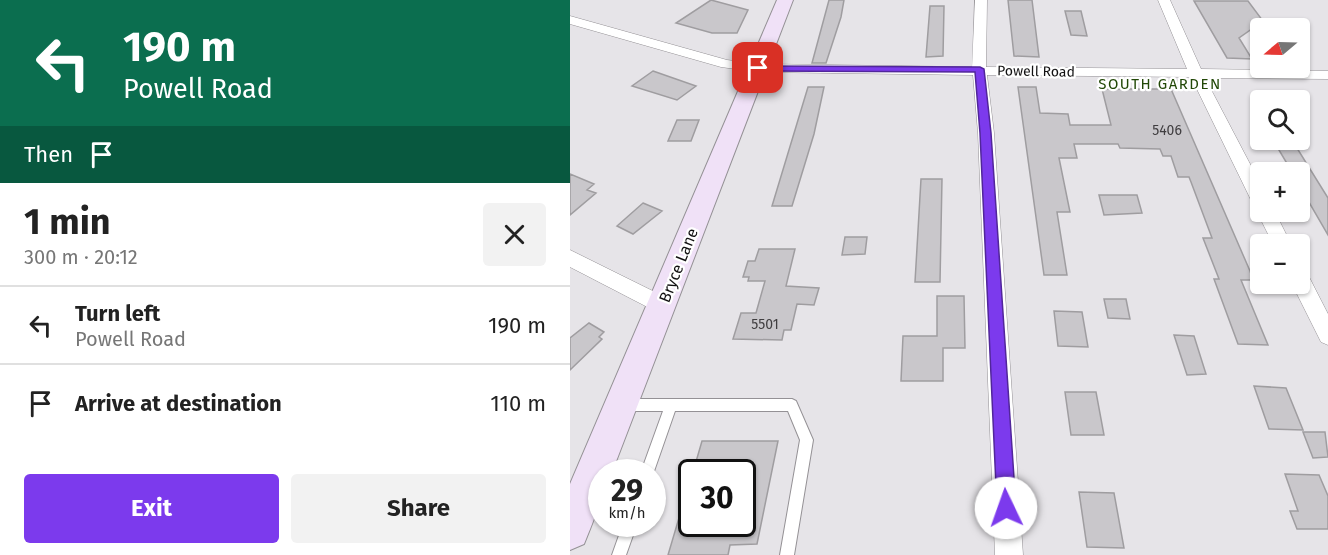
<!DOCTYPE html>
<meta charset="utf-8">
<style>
:root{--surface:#fff;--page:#f2f2f2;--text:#222;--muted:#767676;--line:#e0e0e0;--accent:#7c3aed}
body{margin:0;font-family:"Fira Sans",sans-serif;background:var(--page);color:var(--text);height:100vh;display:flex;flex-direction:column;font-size:22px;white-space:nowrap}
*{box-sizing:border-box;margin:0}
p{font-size:20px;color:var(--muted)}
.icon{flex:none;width:33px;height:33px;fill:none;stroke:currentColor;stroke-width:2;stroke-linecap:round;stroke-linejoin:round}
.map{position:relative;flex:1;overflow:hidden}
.drawer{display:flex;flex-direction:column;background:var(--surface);width:570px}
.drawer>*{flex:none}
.banner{background:#0b6e4f;color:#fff;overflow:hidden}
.needle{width:39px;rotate:251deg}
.fabs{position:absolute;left:680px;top:18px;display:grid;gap:12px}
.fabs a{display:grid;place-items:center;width:60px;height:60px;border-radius:6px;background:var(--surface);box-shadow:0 2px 4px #0004;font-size:30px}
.speed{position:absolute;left:18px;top:459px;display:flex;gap:12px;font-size:30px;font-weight:700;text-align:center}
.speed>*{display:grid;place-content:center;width:78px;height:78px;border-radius:50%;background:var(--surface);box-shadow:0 2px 4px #0004;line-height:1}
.speed small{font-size:15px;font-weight:400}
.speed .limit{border:3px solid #111;border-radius:9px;background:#fff;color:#111}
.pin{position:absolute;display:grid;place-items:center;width:51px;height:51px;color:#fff;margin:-26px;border-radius:12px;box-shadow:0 3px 9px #0006}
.me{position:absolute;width:66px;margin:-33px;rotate:357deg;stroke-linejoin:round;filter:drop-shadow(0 0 4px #0008)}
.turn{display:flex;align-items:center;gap:21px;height:126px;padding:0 24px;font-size:27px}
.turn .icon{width:78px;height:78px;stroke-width:2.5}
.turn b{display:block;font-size:42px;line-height:51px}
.then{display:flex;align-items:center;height:57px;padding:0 24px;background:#0003;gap:12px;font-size:22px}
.round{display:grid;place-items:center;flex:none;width:63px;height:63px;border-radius:6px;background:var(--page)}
.overview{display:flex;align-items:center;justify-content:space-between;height:102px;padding:0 24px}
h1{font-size:36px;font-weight:700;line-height:45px}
.cta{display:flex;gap:12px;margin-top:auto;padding:12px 24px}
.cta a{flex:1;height:69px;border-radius:6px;background:var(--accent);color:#fff;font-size:24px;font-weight:700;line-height:69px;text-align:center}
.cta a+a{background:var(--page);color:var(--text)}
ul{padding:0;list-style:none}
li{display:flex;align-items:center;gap:18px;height:78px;padding:0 24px;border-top:2px solid var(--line)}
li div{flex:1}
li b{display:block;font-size:22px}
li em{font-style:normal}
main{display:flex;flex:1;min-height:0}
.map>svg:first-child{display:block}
.building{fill:#c9c7cb;stroke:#9f9da0;stroke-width:1.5}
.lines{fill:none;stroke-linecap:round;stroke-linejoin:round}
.lane-casing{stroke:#949195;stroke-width:2}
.street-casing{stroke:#949195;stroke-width:1}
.secondary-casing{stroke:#949195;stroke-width:2}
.lane{fill:#fff;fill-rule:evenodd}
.street{fill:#fff;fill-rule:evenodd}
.secondary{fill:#f0e1f7;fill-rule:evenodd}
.route{fill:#7c3aed;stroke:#51269a;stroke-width:1.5}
.labels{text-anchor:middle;stroke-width:4.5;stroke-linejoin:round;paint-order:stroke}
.far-street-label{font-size:14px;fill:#121112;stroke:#fff}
.number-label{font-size:14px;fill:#403e40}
.far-neighbourhood-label{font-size:15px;letter-spacing:1.5px;fill:#224807;stroke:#fff}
.street-label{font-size:16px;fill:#121112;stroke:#fff}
</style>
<main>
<section class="drawer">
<div class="banner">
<div class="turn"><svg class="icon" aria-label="left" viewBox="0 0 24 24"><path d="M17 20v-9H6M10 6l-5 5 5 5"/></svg><div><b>190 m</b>Powell Road</div></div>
<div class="then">Then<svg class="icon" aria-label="arrive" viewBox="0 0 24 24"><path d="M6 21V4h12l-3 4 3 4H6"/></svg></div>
</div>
<div class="overview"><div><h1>1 min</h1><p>300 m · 20:12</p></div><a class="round"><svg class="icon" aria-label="close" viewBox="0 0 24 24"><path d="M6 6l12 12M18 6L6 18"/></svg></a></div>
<ul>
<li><svg class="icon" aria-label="left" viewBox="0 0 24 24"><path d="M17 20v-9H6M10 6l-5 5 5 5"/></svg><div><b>Turn left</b><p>Powell Road</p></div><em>190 m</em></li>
<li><svg class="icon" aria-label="arrive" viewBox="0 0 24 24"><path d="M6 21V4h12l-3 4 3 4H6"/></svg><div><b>Arrive at destination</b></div><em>110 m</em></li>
</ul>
<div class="cta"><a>Exit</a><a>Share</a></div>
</section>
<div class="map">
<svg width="758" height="555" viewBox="0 0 758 555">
<rect width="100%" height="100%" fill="#e6e4e8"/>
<path class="building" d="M141 0 178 10 167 33H142L106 23Z
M259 0H274L271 17 256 63H242Z
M438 0H462L469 57 444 56Z
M624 1H678L693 21 669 38 682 59 657 58Z
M360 6H374L373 56 356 57Z
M495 11H511L517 36 501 35Z
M83 71 126 86 107 100 62 86Z
M238 87H254L244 134 222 206H202Z
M448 87H466L470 113 498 114 500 125H541L532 89H601L680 271 683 280H671L698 345 668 344 644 279H649L633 238H642L621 182 619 177H608L601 156H593L590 149 550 148 548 144H504L507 158H489L500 212H487L497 275H474Z
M107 120H129L121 141H98Z
M703 140H722L758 198V235L729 185V172H722Z
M0 174 24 184 17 190 26 193 0 215Z
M351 179H372L370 282H345Z
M529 195H567L572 213 534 215Z
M73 203 92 211 63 234 47 226Z
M275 237H297L295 254 272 255Z
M189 249H225L216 286 249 288 244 305 227 304 221 330H214L212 340 163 339 171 313H186L195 281H178L179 277H173L178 261H185Z
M367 296H394L395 348H373V381H331L333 336H367Z
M534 299H556L560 319 538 318Z
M484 311 512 312 518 347 488 346Z
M19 323 34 332 29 337 32 339 0 370V338Z
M604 335 624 336 636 374 617 375Z
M684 386 716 388 733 430 699 429Z
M495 392H526L534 435H501Z
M733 432H755L758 457 743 458Z
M132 441H208L187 544 160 545 158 555H98L117 491 122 492V524H172V472H123Z
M715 474 749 475 758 496V529H727L720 511H728Z
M509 492 544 493 554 548 517 547Z"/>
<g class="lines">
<defs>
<path id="lane" d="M54 399H222L226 401 243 440 224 555H210L230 440 218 411H105L82 477V472H71L93 411H54L50 409 48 405 50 401Z
M53 524H67L56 555H42Z"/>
<path id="street" d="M405 0H417L416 67 617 69 588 0H600L631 69 758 71V79L635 78 690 183V206L684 205 681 200 621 77 417 75 424 133 453 555H425L408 133 403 75 188 72 151 67 0 24V16L157 60 188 64 402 67Z
M690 207V212H705L721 244H703L687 212Z
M0 250 99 299 102 305 99 311 92 314 85 311 0 267Z
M729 269 736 271 758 314V345L751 342 722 284H729Z"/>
<path id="secondary" d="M207 0H223L42 472H32C32 502 25 517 14 544L0 550V484Z"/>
</defs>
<use href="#lane" class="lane-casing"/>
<use href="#street" class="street-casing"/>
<use href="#secondary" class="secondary-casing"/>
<use href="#lane" class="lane"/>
<use href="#street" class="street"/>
<use href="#secondary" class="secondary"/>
</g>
<path class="route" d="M184 66 410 67 414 69 421 133 446 508 443 515 436 517 430 515 427 508 410 133 405 72 188 71 184 70Z"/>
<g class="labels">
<g class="far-street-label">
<text transform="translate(466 71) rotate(1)" y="5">Powell Road</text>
</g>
<g class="number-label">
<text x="597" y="135">5406</text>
<text x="195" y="329">5501</text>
</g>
<g class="far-neighbourhood-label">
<text x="590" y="89">SOUTH GARDEN</text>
</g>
<g class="street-label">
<text transform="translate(108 265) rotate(-68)" y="6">Bryce Lane</text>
</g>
</g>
</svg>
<div class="fabs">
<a><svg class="needle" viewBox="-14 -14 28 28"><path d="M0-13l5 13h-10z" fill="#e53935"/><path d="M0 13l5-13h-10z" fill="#767676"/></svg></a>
<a><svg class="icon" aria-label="search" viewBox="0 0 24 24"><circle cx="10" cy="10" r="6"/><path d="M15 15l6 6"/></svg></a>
<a>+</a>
<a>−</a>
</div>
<div class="speed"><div>29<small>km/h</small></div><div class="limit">30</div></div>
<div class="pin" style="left:188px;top:68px;background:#d93025"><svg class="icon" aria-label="arrive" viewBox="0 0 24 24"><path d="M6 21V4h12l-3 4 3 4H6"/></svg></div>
<svg class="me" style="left:436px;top:508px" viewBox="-20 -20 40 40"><circle r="19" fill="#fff"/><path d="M0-13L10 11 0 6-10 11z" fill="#7c3aed"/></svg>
</div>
</main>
